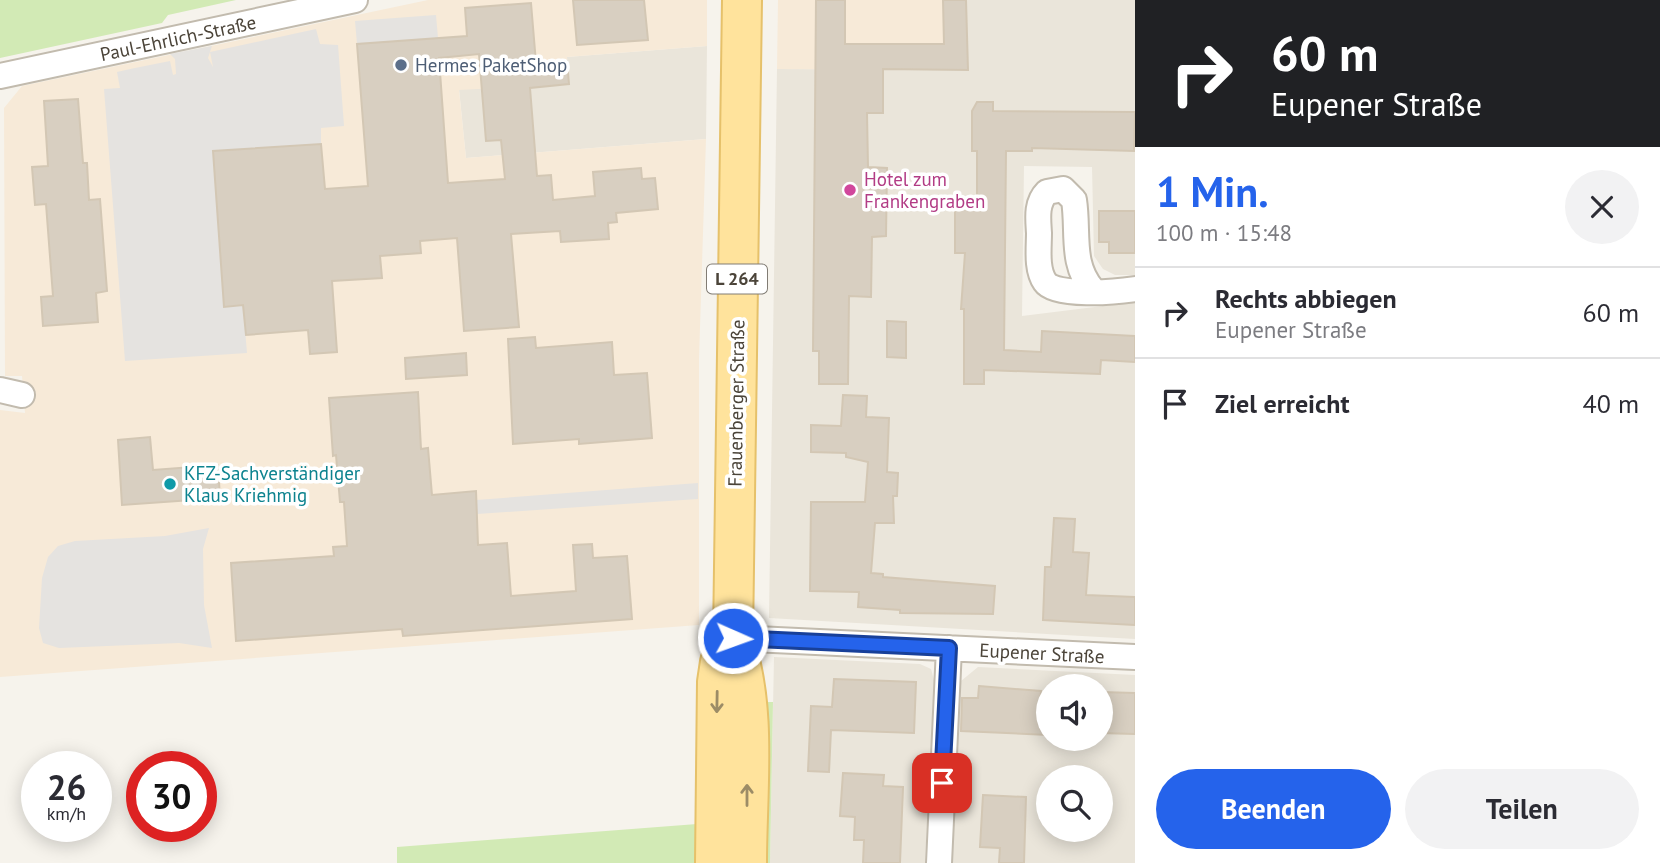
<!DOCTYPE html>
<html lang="de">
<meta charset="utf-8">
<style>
:root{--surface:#fff;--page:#f2f2f3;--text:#2b2b33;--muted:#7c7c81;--line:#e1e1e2;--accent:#2563eb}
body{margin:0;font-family:"PT Sans",sans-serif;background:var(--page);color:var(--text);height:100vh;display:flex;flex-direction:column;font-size:26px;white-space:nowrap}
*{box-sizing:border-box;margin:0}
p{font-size:23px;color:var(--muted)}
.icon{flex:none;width:38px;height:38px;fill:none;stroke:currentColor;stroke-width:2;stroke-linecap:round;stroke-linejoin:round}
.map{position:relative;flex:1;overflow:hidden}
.panel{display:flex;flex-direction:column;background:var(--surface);width:525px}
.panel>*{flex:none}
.guide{background:#202124;color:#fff;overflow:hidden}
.controls{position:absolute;left:1036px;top:674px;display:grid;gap:14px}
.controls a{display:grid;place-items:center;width:77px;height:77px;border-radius:50%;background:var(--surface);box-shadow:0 4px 18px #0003;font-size:35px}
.speed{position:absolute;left:21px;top:751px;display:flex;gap:14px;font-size:35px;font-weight:700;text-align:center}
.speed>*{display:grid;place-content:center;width:91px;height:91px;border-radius:50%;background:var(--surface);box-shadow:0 4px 18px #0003;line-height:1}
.speed small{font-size:18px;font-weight:400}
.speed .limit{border:10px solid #d22;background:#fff;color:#111}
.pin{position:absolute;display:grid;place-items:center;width:60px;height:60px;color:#fff;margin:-30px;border-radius:14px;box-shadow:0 4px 10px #0006}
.me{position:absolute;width:77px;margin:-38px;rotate:92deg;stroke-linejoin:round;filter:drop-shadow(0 0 5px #0008)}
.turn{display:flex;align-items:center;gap:24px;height:147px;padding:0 21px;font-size:32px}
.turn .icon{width:91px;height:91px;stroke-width:2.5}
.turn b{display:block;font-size:49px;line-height:60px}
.round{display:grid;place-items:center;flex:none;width:74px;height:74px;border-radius:37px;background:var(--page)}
.head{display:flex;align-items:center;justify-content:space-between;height:119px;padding:0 21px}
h1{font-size:42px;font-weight:700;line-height:52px;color:var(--accent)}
.primary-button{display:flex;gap:14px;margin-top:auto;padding:14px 21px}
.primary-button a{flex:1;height:80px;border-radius:42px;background:var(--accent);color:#fff;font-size:28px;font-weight:700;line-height:80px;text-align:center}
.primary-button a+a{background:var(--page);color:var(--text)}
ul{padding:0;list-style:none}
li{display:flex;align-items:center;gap:21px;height:91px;padding:0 21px;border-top:2px solid var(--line)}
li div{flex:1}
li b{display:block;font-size:26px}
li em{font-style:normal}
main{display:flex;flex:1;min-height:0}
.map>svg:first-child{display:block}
.residential{fill:#eae5da;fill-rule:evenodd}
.commercial{fill:#f7ead8}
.green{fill:#d2eab5}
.parking{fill:#e5e3e0}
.building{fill:#d8cfc1;stroke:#d3c7b4;stroke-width:2;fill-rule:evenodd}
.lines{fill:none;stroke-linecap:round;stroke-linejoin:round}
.minor-casing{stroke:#c2bbae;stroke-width:28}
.primary-casing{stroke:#e6c16a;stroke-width:42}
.minor{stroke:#fff;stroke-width:24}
.primary{stroke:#ffe39c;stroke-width:38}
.oneway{stroke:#9c8c66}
.route-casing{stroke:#184099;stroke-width:18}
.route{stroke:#2563eb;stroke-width:12}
.service-dot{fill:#5c6f8a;stroke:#fff;stroke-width:2.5}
.hotel-dot{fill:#d1479c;stroke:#fff;stroke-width:2.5}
.culture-dot{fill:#0f9aa8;stroke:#fff;stroke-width:2.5}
.labels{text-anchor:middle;stroke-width:7;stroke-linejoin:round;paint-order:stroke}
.shield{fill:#fff;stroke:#817c74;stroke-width:2}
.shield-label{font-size:18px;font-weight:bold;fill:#4b4439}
.street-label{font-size:19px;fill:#4b4439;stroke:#fff}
.service-label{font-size:19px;fill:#4e5e75;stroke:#fff;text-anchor:start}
.hotel-label{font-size:19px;fill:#b23c85;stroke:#fff;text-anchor:start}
.culture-label{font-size:19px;fill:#0d838f;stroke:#fff;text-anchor:start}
</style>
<main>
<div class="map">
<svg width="1135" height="863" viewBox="0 0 1135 863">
<rect width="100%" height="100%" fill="#f6f3ec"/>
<path class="residential" d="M966 0H1135V275H1115L1103 269 1094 256 1092 167 1024 166 1022 316 1135 302V639L769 618 777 69 968 70Z
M707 46 706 139 466 158 459 89 569 85 567 57Z
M774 657 920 664 931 669 934 680 925 863H770Z
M978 667 1135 675V863H952L961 681ZM1048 686H1101V738H1048ZM1048 777H1101V830H1048Z"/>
<path class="commercial" d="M428 0H707V46L567 57 569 84 459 90 466 158 706 139 699 359V625L0 677V410L25 413 22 376H5L4 108 22 86Z
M778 0H966L968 70 777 69Z"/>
<path class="green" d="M0 0H236L168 15 162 23 0 58Z
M767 702H773L770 863H765Z
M697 824 696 863H397V847Z"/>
<path class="parking" d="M436 15 438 38 357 44 355 21Z
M316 29 320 44 338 45 344 126 321 128V144L249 149 218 232 224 307 243 305 247 353 125 361 104 89 120 88 117 72 135 68 170 61 173 75 176 74 175 59 170 54 212 46 208 58 213 67 210 52Z
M698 483V499L477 514 476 500Z
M209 528 203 549 204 605 212 648 179 643 59 648 43 643 39 628 42 578 48 557 58 546 75 541 165 536Z"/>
<path class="building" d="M573 0H644L648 40 577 45Z
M816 0H845V44H944L943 0H966L968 70 883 69V113H867L868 167 887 168 886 236 872 237 871 297 849 296 848 384H819V351H813Z
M531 3 536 63 567 61 569 84 530 88 537 176 551 175 553 200 595 196 593 172 641 168 642 179 655 178 658 209 616 213 617 222 608 223 609 239 561 242 560 231 511 234 519 327 464 331 457 238 420 241 421 253 380 256 382 278 332 281 337 352 310 354 308 330 246 335 243 305 224 307 213 151 321 144 325 189 368 186 357 44 467 36 465 8ZM479 54 486 141 501 140 505 179 448 183 439 58Z
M78 99 83 163H87L89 200 100 199 107 291 96 293 98 322 43 326 41 297 53 296 46 204 35 205 32 167 48 166 44 101Z
M977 102H993V111L1135 112 1134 151 1032 148V151H1006L1004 350 1041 352 1042 331 1135 336V362L1101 360 1100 374 984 370V384H964V309H961L965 253H955V199H977V151H972V111Z
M1099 211H1135V253H1109V242H1099Z
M887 321 906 322V358L887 357Z
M535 337 536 348 612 342 614 375 647 373 652 438 579 444V439L513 444 508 339Z
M466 353 467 375 406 379 405 358Z
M418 392 421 449 428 448 432 495 476 491 478 545 507 543 511 596 576 591 573 545 592 544 593 558 627 556 632 619 403 636 402 629 236 641 231 563 334 556 333 547 347 546 344 502H340L336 455 333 456 329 398Z
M843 395 867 396 866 417 889 418 887 472 898 473 897 496H893L894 523H875L871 573 883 574V577L995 586 993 614 900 613V610L858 607 859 592 810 591 811 502H865L868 462 846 457V453L811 452V425L841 426Z
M150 437 153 470 218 465 220 498 122 505 118 440Z
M1054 518 1075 519 1073 552 1089 553 1086 595 1135 597V625L1043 620 1045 567H1051Z
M834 679 916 682 914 733 831 730 829 772 808 771 811 706 832 707Z
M979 686 1041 691 1039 716H1048V735L961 731 962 698H978Z
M1101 692 1135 693V734L1101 733Z
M843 773 884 775 883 786 903 787 900 863H863L864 840H854L855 817 840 816Z
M983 795 1026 797 1024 863H999L1000 848 980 847Z"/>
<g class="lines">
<defs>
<path id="minor" d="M0 76 355 0
M1093 290C1070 264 1079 232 1074 200L1063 189 1047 192C1036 203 1038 218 1039 233 1039 248 1036 269 1045 282 1055 297 1116 292 1135 289
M0 390 22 395
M733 638 1135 657
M939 863 949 648"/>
<path id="primary" d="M742 0 733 638C758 706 747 790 747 863
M715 863 717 682 720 662 733 638"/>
</defs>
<use href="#minor" class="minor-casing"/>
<use href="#primary" class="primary-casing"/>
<use href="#minor" class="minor"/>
<use href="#primary" class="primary"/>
</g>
<defs><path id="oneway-shaft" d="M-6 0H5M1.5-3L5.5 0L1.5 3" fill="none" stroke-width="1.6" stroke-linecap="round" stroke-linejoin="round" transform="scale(1.75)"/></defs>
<g class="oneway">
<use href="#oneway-shaft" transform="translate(717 702) rotate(91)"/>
<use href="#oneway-shaft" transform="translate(747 795) rotate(-90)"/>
</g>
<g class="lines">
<defs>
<path id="route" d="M733 638 949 648 942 783"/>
</defs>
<use href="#route" class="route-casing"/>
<use href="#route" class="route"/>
</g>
<circle class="service-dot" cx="401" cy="65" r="7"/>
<circle class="hotel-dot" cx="850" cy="190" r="7"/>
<circle class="culture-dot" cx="170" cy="484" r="7"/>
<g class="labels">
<rect class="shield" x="707" y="264.5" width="60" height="29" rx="5"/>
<g class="shield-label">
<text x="737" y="285">L 264</text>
</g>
<g class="street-label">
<text transform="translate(178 38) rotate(-12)" y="7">Paul-Ehrlich-Straße</text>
<text transform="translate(736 403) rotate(-89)" y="7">Frauenberger Straße</text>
<text transform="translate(1042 653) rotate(3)" y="7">Eupener Straße</text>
</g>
<g class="service-label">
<text x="415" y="72">Hermes PaketShop</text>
</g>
<g class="hotel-label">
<text x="864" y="186">Hotel zum<tspan x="864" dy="22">Frankengraben</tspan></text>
</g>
<g class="culture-label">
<text x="184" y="480">KFZ-Sachverständiger<tspan x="184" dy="22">Klaus Kriehmig</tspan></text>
</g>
</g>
</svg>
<div class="controls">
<a><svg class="icon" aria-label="sound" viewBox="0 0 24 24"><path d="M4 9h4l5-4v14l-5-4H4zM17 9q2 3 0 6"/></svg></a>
<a><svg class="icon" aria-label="search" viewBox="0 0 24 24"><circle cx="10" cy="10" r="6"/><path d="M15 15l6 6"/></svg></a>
</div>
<div class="speed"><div>26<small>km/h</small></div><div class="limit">30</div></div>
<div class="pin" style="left:942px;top:783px;background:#d93025"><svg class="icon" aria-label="arrive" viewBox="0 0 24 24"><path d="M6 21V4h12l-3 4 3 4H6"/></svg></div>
<svg class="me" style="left:733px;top:638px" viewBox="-20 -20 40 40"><circle r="17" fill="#2563eb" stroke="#fff" stroke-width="3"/><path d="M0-11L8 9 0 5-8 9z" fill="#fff"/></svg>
</div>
<section class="panel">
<div class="guide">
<div class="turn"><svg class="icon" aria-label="right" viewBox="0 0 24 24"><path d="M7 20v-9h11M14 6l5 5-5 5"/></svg><div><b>60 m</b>Eupener Straße</div></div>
</div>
<div class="head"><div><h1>1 Min.</h1><p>100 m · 15:48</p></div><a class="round"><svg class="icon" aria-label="close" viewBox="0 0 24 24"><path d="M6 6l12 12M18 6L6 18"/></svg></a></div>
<ul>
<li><svg class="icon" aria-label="right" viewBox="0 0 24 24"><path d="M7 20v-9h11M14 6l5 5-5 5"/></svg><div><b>Rechts abbiegen</b><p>Eupener Straße</p></div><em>60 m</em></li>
<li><svg class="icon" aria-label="arrive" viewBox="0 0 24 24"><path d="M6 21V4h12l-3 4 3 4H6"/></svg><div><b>Ziel erreicht</b></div><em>40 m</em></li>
</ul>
<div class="primary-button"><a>Beenden</a><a>Teilen</a></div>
</section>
</main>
